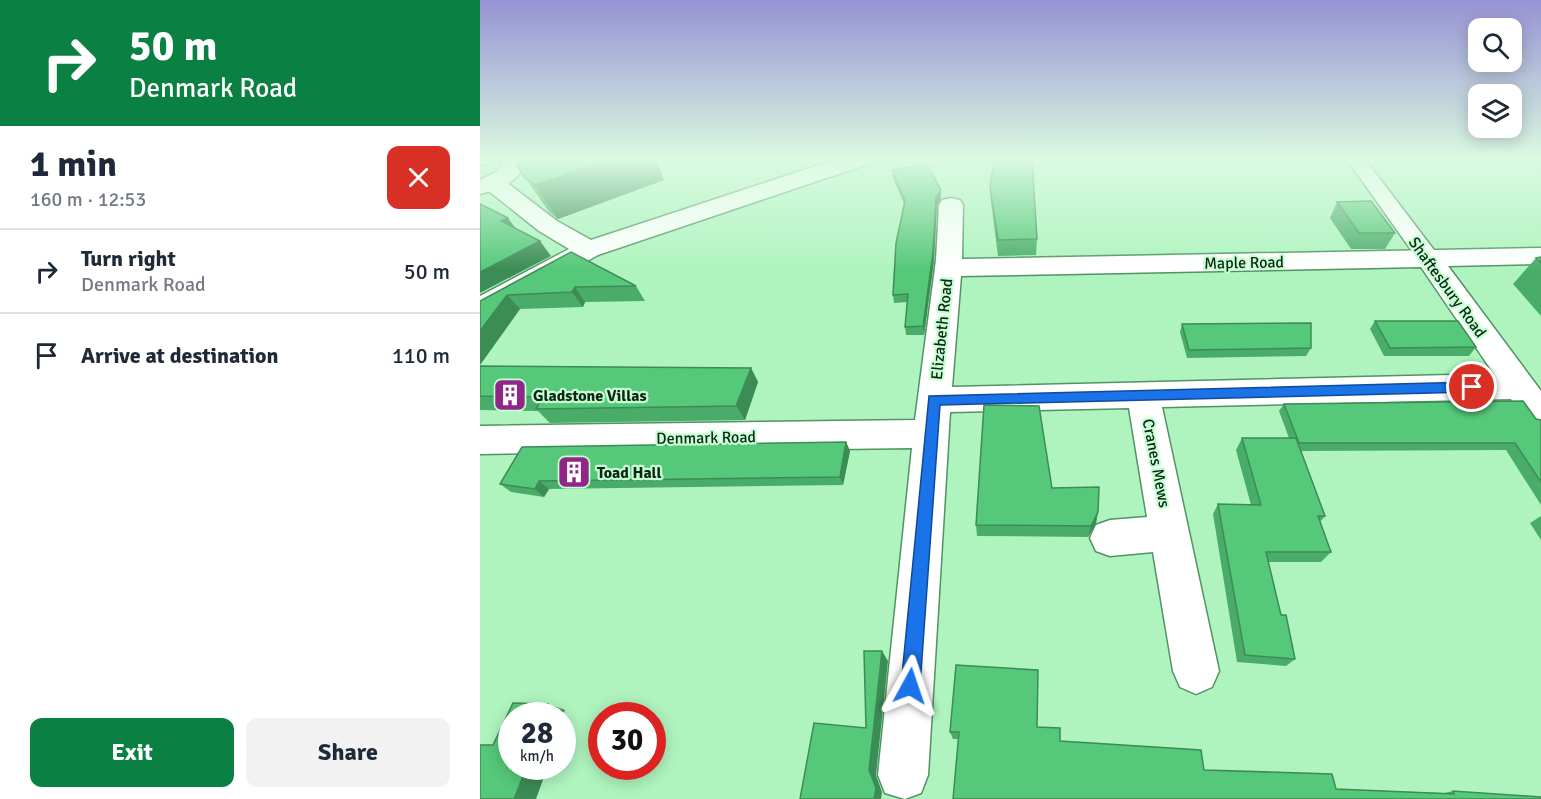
<!DOCTYPE html>
<meta charset="utf-8">
<style>
:root{--surface:#fff;--page:#f2f2f3;--text:#1f2937;--muted:#747a83;--line:#e0e1e3;--accent:#0b8043}
body{margin:0;font-family:Signika,sans-serif;background:var(--page);color:var(--text);height:100vh;display:flex;flex-direction:column;font-size:22px;white-space:nowrap}
*{box-sizing:border-box;margin:0}
p{font-size:20px;color:var(--muted)}
.icon{flex:none;width:33px;height:33px;fill:none;stroke:currentColor;stroke-width:2;stroke-linecap:round;stroke-linejoin:round}
.map{position:relative;flex:1;overflow:hidden}
.panel{display:flex;flex-direction:column;background:var(--surface);width:480px}
.panel>*{flex:none}
.banner{background:#0b8043;color:#fff;overflow:hidden}
.tools{position:absolute;left:988px;top:18px;display:grid;gap:12px}
.tools a{display:grid;place-items:center;width:54px;height:54px;border-radius:12px;background:var(--surface);box-shadow:0 3px 15px #0003;font-size:30px}
.speed{position:absolute;left:18px;top:702px;display:flex;gap:12px;font-size:30px;font-weight:700;text-align:center}
.speed>*{display:grid;place-content:center;width:78px;height:78px;border-radius:50%;background:var(--surface);box-shadow:0 3px 15px #0003;line-height:1}
.speed small{font-size:15px;font-weight:400}
.speed .limit{border:9px solid #d22;background:#fff;color:#111}
.pin{position:absolute;display:grid;place-items:center;width:51px;height:51px;color:#fff;margin:-26px;border:3px solid #fff;border-radius:50%;box-shadow:0 2px 6px #0007}
.me{position:absolute;width:66px;margin:-33px;rotate:5deg;stroke-linejoin:round;filter:drop-shadow(0 0 4px #0008)}
.turn{display:flex;align-items:center;gap:21px;height:126px;padding:0 30px;font-size:27px}
.turn .icon{width:78px;height:78px;stroke-width:2.5}
.turn b{display:block;font-size:42px;line-height:51px}
.round{display:grid;place-items:center;flex:none;width:63px;height:63px;border-radius:12px;background:var(--page)}
.headline{display:flex;align-items:center;justify-content:space-between;height:102px;padding:0 30px}
h1{font-size:36px;font-weight:700;line-height:45px}
.primary-button{display:flex;gap:12px;margin-top:auto;padding:12px 30px}
.primary-button a{flex:1;height:69px;border-radius:12px;background:var(--accent);color:#fff;font-size:24px;font-weight:700;line-height:69px;text-align:center}
.primary-button a+a{background:var(--page);color:var(--text)}
ul{padding:0;list-style:none}
li{display:flex;align-items:center;gap:18px;height:84px;padding:0 30px;border-top:2px solid var(--line)}
li div{flex:1}
li b{display:block;font-size:22px}
li em{font-style:normal}
main{display:flex;flex:1;min-height:0}
.map>svg:first-child{display:block}
.lines{fill:none;stroke-linecap:round;stroke-linejoin:round}
.pedestrian-casing{stroke:#519363;stroke-width:3}
.minor-casing{stroke:#519363;stroke-width:3}
.secondary-casing{stroke:#519363;stroke-width:3}
.pedestrian{fill:#fff;fill-rule:evenodd}
.minor{fill:#fff;fill-rule:evenodd}
.secondary{fill:#fff;fill-rule:evenodd}
.wall{fill:#4aac69}
.shaded-wall{fill:#3c8c55}
.building{fill:#56c87a;stroke:#3c8c55;stroke-width:1.5}
.route{fill:#1a73e8;stroke:#114b97;stroke-width:1.5}
.labels{text-anchor:middle;stroke-width:4.5;stroke-linejoin:round;paint-order:stroke}
.street-label{font-size:16px;fill:#0b2714;stroke:#c7fed3}
.poi-label{font-size:16px;font-weight:bold;fill:#0b2714;stroke:#c7fed3;text-anchor:start}
</style>
<main>
<section class="panel">
<div class="banner">
<div class="turn"><svg class="icon" aria-label="right" viewBox="0 0 24 24"><path d="M7 20v-9h11M14 6l5 5-5 5"/></svg><div><b>50 m</b>Denmark Road</div></div>
</div>
<div class="headline"><div><h1>1 min</h1><p>160 m · 12:53</p></div><a class="round" style="background:#d93025;color:#fff"><svg class="icon" aria-label="close" viewBox="0 0 24 24"><path d="M6 6l12 12M18 6L6 18"/></svg></a></div>
<ul>
<li><svg class="icon" aria-label="right" viewBox="0 0 24 24"><path d="M7 20v-9h11M14 6l5 5-5 5"/></svg><div><b>Turn right</b><p>Denmark Road</p></div><em>50 m</em></li>
<li><svg class="icon" aria-label="arrive" viewBox="0 0 24 24"><path d="M6 21V4h12l-3 4 3 4H6"/></svg><div><b>Arrive at destination</b></div><em>110 m</em></li>
</ul>
<div class="primary-button"><a>Exit</a><a>Share</a></div>
</section>
<div class="map">
<svg width="1061" height="799" viewBox="0 0 1061 799">
<rect width="100%" height="100%" fill="#aff4bf"/>
<g class="lines">
<defs>
<path id="pedestrian" d="M866 158H884L957 254 960 259 957 264 949 266 941 264Z"/>
<path id="minor" d="M360 158H394L391 163 118 255 10 315 0 318V296L89 249 59 231 5 188 1 183 5 178 13 176 21 178 77 221 111 240Z
M471 198 480 200 483 205 482 259 1061 248V264L968 266 1061 391V429L1049 425 1031 399 682 407 739 671 732 687 716 694 700 687 693 671 673 552 630 556 616 551 610 538 616 525 630 520 667 517 649 408 470 412 448 775 441 793 425 799 405 793 398 775 432 448 0 454V426L435 420 456 260 459 205 462 200ZM941 267 1014 374 472 387 481 276Z"/>
<path id="secondary" d="M0 158H12L9 163 1 165Z
M21 158H41L45 164C36 184 20 189 0 194V180L16 172 23 164Z"/>
</defs>
<use href="#pedestrian" class="pedestrian-casing"/>
<use href="#minor" class="minor-casing"/>
<use href="#secondary" class="secondary-casing"/>
<use href="#pedestrian" class="pedestrian"/>
<use href="#minor" class="minor"/>
<use href="#secondary" class="secondary"/>
</g>
<path class="wall" d="M36 164 184 180 78 219 69 212Z
M412 170 461 190V198L457 205 454 260 444 335H426L425 327 427 302 414 303 413 295 424 204 413 178Z
M510 187 557 239 556 255 518 256 511 202Z
M857 202 915 233 905 249H871L850 218Z
M91 252 156 286 165 301 105 302 103 307 40 309 0 365V301Z
M1061 257V316L1033 284 1056 258Z
M895 321 996 347 989 356H904L890 329Z
M702 324 831 348 826 356 707 358 700 332Z
M0 366 271 368 278 382 265 420 70 423 58 411 0 410Z
M804 404 1056 419 1061 420V505L1026 450 821 451 845 516 840 522 851 552 841 562H788L801 615 815 659 806 666 757 662 733 514 738 504 771 505 756 450 762 438H809L799 411Z
M366 442 370 451 363 485 69 489 64 497 31 492 20 484Z
M572 488 618 512 616 523 608 537 497 536 496 525Z
M1061 516V540L1050 523Z
M557 727 580 741 724 770 856 789 964 793 973 791 1061 797 473 799 479 739H473L470 732Z"/>
<path class="shaded-wall" d="M135 158H176L184 180 78 219 55 185Z
M461 190V198L457 205 454 260 444 335 443 326 456 197Z
M28 218 39 233 21 221Z
M60 241 71 256 0 293V272Z
M95 287 105 302 103 307 92 292Z
M27 295 40 309 0 365V331Z
M271 368 278 382 265 420 256 406Z
M366 442 370 451 363 485 360 477Z
M59 481 69 489 64 497 55 489Z
M618 512 616 523 608 537 611 526Z
M402 651 408 661 396 775 402 792 401 799H394L389 770Z
M68 704 85 710 82 716H62Z
M47 766H68L56 799H34Z"/>
<path class="building" d="M55 158H135L55 185 45 178 36 164Z
M514 158H552L557 239 518 240 510 187Z
M447 164 461 190 456 197 453 252 443 326 425 327 428 294 413 295 416 243 425 201 412 170Z
M891 201 915 233H879L857 202Z
M0 204 28 218 21 221 60 241 0 272Z
M91 252 156 286 95 287 92 292 27 295 0 331V301Z
M1061 257V263L1056 258Z
M895 321H978L996 347 910 348Z
M831 323V348L709 350 702 324Z
M0 366 271 368 256 406 56 409 63 397 0 396Z
M1043 401 1056 419 1061 420V482L1035 443H819L804 404Z
M504 405 559 406 572 488 619 487 618 512 611 526 496 525Z
M762 438H816L845 516H838L851 552H786L801 615H806L815 659 765 655 738 504 781 505Z
M366 442 360 477 59 481 55 489 20 484 42 447Z
M384 651H402L389 770 396 788 394 799H320L334 723 386 728Z
M476 665 558 670 557 727 580 728V741L721 750 724 770 852 774 856 789 974 794 973 791 1061 797V799H473L479 732H470Z
M33 703 68 704 62 716H32V766H47L34 799H0V745H13Z"/>
<linearGradient id="sky" x2="0" y2="1"><stop stop-color="#9693d3"/><stop offset="0.59" stop-color="#dbfae2"/><stop offset="1" stop-color="#dbfae2" stop-opacity="0"/></linearGradient>
<rect width="1061" height="270" fill="url(#sky)"/>
<path class="route" d="M992 382 999 387 992 392 460 405 440 686 437 692 430 695 423 692 421 686 449 396Z"/>
<defs>
<symbol id="building-square" viewBox="-11 -11 22 22"><rect x="-9" y="-9" width="18" height="18" rx="4" fill="#912689" stroke="#c7fed3"/><path d="M-4-6H4V6H1V3H-1V6H-4ZM-2.5-4.3h1.7v1.8h-1.7ZM.8-4.3h1.7v1.8H.8ZM-2.5-1h1.7V.8h-1.7ZM.8-1h1.7V.8H.8Z" fill="#fff"/></symbol>
</defs>
<g fill-rule="evenodd">
<use href="#building-square" x="11" y="376" width="38" height="38"/>
<use href="#building-square" x="75" y="453" width="38" height="38"/>
</g>
<g class="labels">
<g class="street-label">
<text transform="translate(764 262) rotate(-1)" y="6">Maple Road</text>
<text transform="translate(968 287) rotate(54)" y="6">Shaftesbury Road</text>
<text transform="translate(461 329) rotate(-84)" y="6">Elizabeth Road</text>
<text transform="translate(226 437) rotate(-1)" y="6">Denmark Road</text>
<text transform="translate(677 463) rotate(79)" y="6">Cranes Mews</text>
</g>
<g class="poi-label">
<text x="53" y="401">Gladstone Villas</text>
<text x="117" y="478">Toad Hall</text>
</g>
</g>
</svg>
<div class="tools">
<a><svg class="icon" aria-label="search" viewBox="0 0 24 24"><circle cx="10" cy="10" r="6"/><path d="M15 15l6 6"/></svg></a>
<a><svg class="icon" aria-label="layers" viewBox="0 0 24 24"><path d="M12 4l9 5-9 5-9-5zM3 14l9 5 9-5"/></svg></a>
</div>
<div class="speed"><div>28<small>km/h</small></div><div class="limit">30</div></div>
<div class="pin" style="left:992px;top:387px;background:#d93025"><svg class="icon" aria-label="arrive" viewBox="0 0 24 24"><path d="M6 21V4h12l-3 4 3 4H6"/></svg></div>
<svg class="me" style="left:430px;top:686px" viewBox="-20 -20 40 40"><path d="M0-17L14 15 0 8-14 15z" fill="#1a73e8" stroke="#fff" stroke-width="4"/></svg>
</div>
</main>
